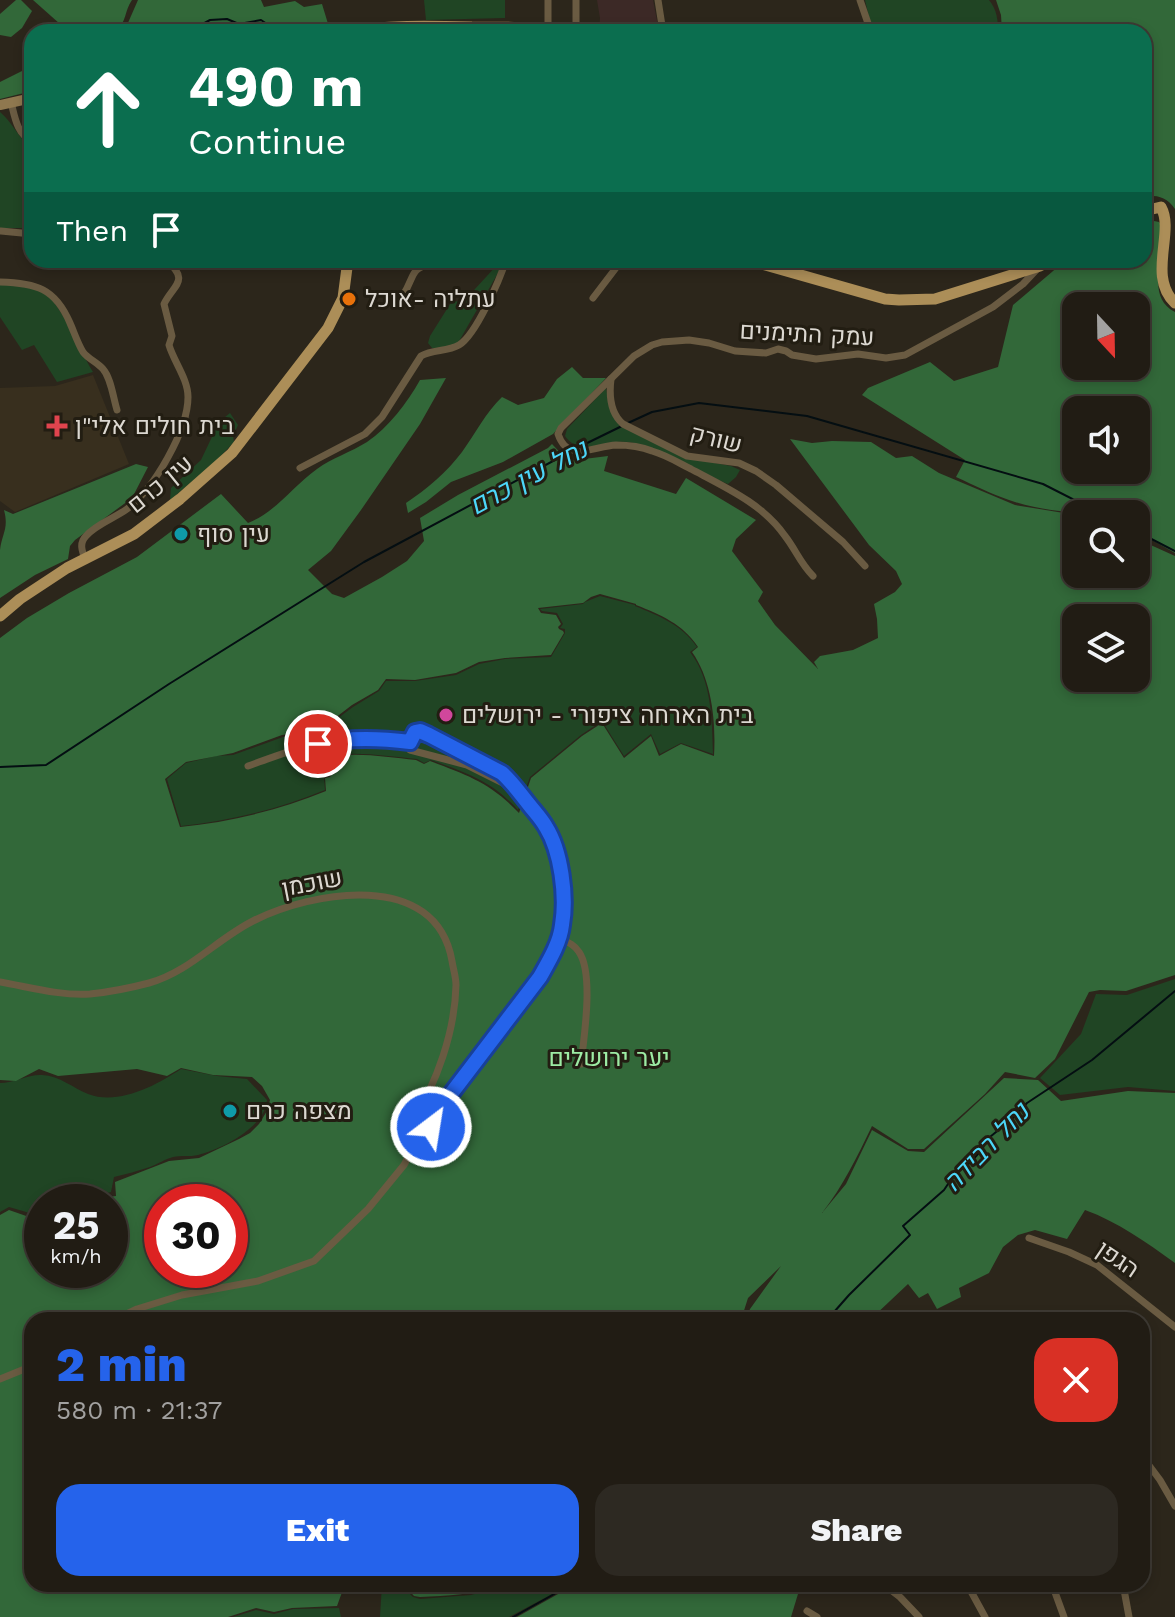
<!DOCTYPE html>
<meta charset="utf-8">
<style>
:root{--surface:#211c14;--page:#2d2922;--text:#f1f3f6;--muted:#a2a1a0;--line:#3e3a34;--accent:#2563eb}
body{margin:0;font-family:"Work Sans",Heebo,sans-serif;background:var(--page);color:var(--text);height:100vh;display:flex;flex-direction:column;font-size:30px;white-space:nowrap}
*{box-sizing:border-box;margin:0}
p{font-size:26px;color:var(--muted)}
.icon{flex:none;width:44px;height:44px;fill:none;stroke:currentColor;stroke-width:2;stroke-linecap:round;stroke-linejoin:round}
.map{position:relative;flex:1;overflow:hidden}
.panel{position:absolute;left:24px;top:1312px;width:1126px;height:280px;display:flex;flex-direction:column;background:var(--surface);border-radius:24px;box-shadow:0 4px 12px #0003,0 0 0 2px var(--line)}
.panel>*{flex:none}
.banner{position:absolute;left:24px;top:24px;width:1128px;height:244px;border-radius:24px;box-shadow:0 4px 12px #0003,0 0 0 2px var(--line);background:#0b6e4f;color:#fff;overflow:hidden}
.needle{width:52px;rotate:158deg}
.controls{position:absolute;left:1062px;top:292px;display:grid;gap:16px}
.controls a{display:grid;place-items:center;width:88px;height:88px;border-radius:16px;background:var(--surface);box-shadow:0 4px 12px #0003,0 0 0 2px var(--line);font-size:40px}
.speed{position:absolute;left:24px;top:1184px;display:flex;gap:16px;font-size:40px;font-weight:700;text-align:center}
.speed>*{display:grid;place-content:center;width:104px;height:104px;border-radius:50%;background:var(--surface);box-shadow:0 4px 12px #0003,0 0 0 2px var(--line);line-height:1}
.speed small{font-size:20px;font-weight:400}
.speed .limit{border:12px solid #d22;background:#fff;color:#111}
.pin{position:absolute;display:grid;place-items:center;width:68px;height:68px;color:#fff;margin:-34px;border:4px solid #fff;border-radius:50%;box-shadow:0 2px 8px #0007}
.me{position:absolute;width:88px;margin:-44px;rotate:31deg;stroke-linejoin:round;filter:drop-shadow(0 0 6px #0008)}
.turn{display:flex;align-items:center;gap:28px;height:168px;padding:0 32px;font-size:36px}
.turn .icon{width:104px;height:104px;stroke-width:2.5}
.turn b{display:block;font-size:56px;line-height:68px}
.then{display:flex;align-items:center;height:76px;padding:0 32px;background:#0003;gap:16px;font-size:30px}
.round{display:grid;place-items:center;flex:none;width:84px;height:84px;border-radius:24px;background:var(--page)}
.head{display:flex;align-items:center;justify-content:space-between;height:136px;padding:0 32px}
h1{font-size:48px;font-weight:800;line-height:60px;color:var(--accent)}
.cta{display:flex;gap:16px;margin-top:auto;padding:16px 32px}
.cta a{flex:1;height:92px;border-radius:24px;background:var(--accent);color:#fff;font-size:32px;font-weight:800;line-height:92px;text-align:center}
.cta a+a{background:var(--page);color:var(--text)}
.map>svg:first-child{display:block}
</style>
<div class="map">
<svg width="1175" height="1617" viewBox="0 0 1175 1617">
<rect width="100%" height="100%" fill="#2c261b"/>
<path fill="#382f1e" d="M93,375L129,464L15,512L0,501V388L55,386Z"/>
<path fill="#3c2926" d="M597,0H653L658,26L631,32H599L600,18Z"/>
<g fill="#204524">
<path d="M424,0H505V18L426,20Z"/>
<path d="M865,0H989C997,10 998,20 998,32H884L870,21Z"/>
<path d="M0,112C12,122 18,137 32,149V201L29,228H0Z"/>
<path d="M498,264L502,266L458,343L443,348H432L428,343L430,336L452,301L463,302Z"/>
<path d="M0,284C14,285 31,285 43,292C61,302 81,353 93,372L57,382L34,345L22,350L0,317Z"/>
<path d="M606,388C609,404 610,415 621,426L688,458L731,466L740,470L736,477L728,484C696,472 650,439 617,442C598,444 577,454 565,436L567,429Z"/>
<path d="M230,413L238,425L233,436L234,442L215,462L170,500L171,488L201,460L219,422Z"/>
<path d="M600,596L635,605V606C659,616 681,624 697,647L690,652C712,680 712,720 713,754L681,743L660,754L651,734L624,756L602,721L581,735L530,777L518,810C492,781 467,773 431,760L424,763L417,759C385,756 353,750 322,757L323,763L331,765L332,773L324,777L325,790C279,809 230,821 181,826L167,779L186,763L216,756L233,755L283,737L312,732L326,727L353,707L379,691L386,681H415L456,675L479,664L505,659L551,657L565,633V629L560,628L563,624L557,613L542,611L540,609L583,604L585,602Z"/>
<path d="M1175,979V1091L1128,1087L1060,1095L1040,1078L1081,1034L1096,994L1127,995Z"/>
<path d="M181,1069L217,1076L247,1079L267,1100C265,1127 223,1149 198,1155C190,1157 181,1155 173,1157C165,1159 158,1164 150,1167C138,1171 126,1174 114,1177L111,1192L97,1196L72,1198L63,1202H42V1210L33,1214L9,1207L0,1212V1083C14,1083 29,1074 42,1075C60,1076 73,1088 88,1094C118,1106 157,1085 181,1069Z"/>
<path d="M382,1584H400L413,1597L420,1599L471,1595L490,1590L504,1584H571L509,1617H380Z"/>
<path d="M339,1608L341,1617H233L256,1610L274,1614L293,1609Z"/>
</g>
<g fill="#326839" fill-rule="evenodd">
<path d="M16,0H21L32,11L22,28L11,37L0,35V14Z"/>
<path d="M33,0H132C124,12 127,21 116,32H55L60,24Z"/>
<path d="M138,0H261L264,7L295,1L304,7L322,4L329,27L310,32H124Z"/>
<path d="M996,0H1175V209C1167,197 1157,195 1144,196V32H1002L1001,15Z"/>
<path d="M32,66V91L0,99V82Z"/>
<path d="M1144,219L1159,222L1168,235C1162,259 1146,297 1175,312V553L1136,531V514C1094,514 1049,514 1009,500C991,494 974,485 956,477L965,460L862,395L868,388L930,362L954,381L998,367L1013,305L1066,260H1144ZM1076,306H1136V366H1076ZM1076,410H1136V470H1076Z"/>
<path d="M572,367L583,378H606L553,434L503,462L451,482L426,502L408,513L406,503C427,489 447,472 462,452C475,434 486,412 502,397L518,405L544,398L557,379Z"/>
<path d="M446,378L420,424L361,510L331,551L308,570L332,594L344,598L382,577L407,561L424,541L420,518L458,495L548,448L552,444L568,461L608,456L604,471L676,494L686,478L756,520L736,539L732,551L763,592L758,601L775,625L818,669L814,662L820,656L853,650L878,638L877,619L874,604L895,592L902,584L896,571L869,545L790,439L812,443L832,441L871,442L896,458L912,456L939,473L1015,505L1076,515V574H1136V535L1144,542L1175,556V975L1126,991L1100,990L1089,992L1055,1059L1035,1078L1005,1072L985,1094L924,1149H908L872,1126C857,1157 843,1186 822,1213L846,1184L872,1130L908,1151L924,1152L1004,1078L1038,1080L1061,1101L1128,1091L1175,1093V1263C1146,1242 1118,1222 1085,1210L1067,1239L1035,1230L1018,1235L1003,1247L989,1273L959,1288L961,1297L937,1309L928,1293L919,1298L908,1284L873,1317L872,1320H746L750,1309L781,1266L748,1298L741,1320H32V1584H345L337,1606L292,1608L274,1612L256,1608L228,1617H0V1215L9,1210L32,1218L42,1214V1270H110V1202H73L116,1196L115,1182L169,1161L199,1158L239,1139L250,1133L259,1124L267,1111L270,1100L262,1086L252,1077L213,1075L181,1068L167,1076L137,1069L58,1076L39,1069L16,1081L0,1080V638L27,618L69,593L137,557L221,494L248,523C276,512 293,486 317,469C332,458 351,452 367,442C389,427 407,403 420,380ZM600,594L636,604V605C661,615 683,624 698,647L692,652C712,680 716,722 714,756L681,744L659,756L651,736L624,758L602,723L582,736L531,778L519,813C491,783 467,775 430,761L424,764L416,760C386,757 354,751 323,758L324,762L333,765V773L330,777L325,778L326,791C280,810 230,822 180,827L165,779L186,762L233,753L282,735L312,731L326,725L352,705L378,690L386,679L415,680L456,673L479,662L505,658L551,655L564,633L563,631L559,629L558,627L561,624L556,615L541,613L538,608L583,603L591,597ZM1076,618H1136V678H1076ZM162,1202H230V1270H162Z"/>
<path d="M136,464L148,467L132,498L75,540L70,546L68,559L35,575L0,598C0,582 0,565 0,550C2,533 9,529 4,510L13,514Z"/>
<path d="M403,1584H500C475,1595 447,1596 420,1597L414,1596Z"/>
<path d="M576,1584H801L791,1617H517Z"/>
</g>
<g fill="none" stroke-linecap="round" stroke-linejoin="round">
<g stroke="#040e12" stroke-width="2">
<path d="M188,32L210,20L227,19L239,24L261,20L270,26L295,29L303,26"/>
<path d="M628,423L652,412L699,403L807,416L1043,484L1102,514"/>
<path d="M577,448L622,426"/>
<path d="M1136,531L1175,551"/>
<path d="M0,767L46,765L169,684L364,562L568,453"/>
<path d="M827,1320L849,1295L910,1235L903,1226L944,1190L954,1175L971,1162L983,1148L985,1141L1012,1119L1027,1103L1092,1060L1175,991"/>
<path d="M513,1617L572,1584"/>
</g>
<g stroke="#6a5b42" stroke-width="7">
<path d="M658,0L663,32"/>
<path d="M860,0L871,32"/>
<path d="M548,29V0"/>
<path d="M576,32V0"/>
<path d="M11,102C15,118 17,134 32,141"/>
<path d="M1,231L32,234"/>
<path d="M0,282C36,283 55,288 70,323C74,332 78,344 83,352C88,359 97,362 103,369C111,378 113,397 117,410"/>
<path d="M402,297C419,270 405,271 441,260"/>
<path d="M593,298L622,260"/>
<path d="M611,379C609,395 610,413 623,424L687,456L739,463L756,471L776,485L843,542L865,566"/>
<path d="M300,468L365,434L382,417L421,356C433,349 447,352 459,345C476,335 500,279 506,260"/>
<path d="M85,559C82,551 79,543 86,536C96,524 115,518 127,509C154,489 188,430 188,397C188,379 174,362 169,345L172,336L164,304C173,285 191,281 166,260"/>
<path d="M813,576C800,563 796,550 785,536C763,504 725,487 691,469C679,463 666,455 652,451C642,447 628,445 616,445C594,446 568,464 558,434L561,428L634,356L652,345L662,342L689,340L709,343L735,351L766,353L778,349L786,351L792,355L816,359L858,354L886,358L905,355L993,307L1023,284L1039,267"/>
<path d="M248,766C276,756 304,745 334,740C359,736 385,739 410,742"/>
<path d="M558,938C567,942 574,944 579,952C594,974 584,1037 581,1064"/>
<path d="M0,982C29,987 60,996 90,994C110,992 130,988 149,983C189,972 217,939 253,921C312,891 436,869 452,961C453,968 456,977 456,985C455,1031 437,1083 412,1122"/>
<circle cx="419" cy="1135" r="14"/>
<path d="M428,1124L540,977C549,961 559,943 562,925C564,915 563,904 563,893C561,851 553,834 527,802C519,792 512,782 502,773L429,735C415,729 408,734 410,750L467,765L505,784L528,804"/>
<path d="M1029,1238L1069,1252L1097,1265L1175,1327"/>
<path d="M114,1320L137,1309L182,1295L258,1281L314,1261L368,1209L404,1165L413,1148"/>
<path d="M0,1379L32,1366"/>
<path d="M1142,1456L1160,1480L1175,1506"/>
<path d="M883,1584L900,1597L919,1617"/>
<path d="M967,1584L985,1617"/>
<path d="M1052,1584L1064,1617"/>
<path d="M1123,1584L1129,1617"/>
<path d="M807,1611L817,1617"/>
</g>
<path stroke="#8f784f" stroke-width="10" d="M0,105L32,98"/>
<g stroke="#ac8e58" stroke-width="11">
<path d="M342,32C385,25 429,26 472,27C504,27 535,27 566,32"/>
<path d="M1144,211L1161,207C1175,232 1147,276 1175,303"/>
<path d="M748,260L885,299L899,300L935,299L1040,266L1051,260"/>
<path d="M0,616L20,599L67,568L134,534L180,499L232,453L328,328L343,298L348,260"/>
</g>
</g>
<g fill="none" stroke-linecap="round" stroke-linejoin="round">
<defs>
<path id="route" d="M318,744C348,737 379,738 410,742L415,732L420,731L429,735L502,773C512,782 519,792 527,802C533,810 541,818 546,827C561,851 567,896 562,925C560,943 549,961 540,977L428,1124L431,1127"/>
</defs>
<use href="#route" stroke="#184099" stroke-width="20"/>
<use href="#route" stroke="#2563eb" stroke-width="14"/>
</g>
<circle fill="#e8710a" stroke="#221d12" stroke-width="3" cx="349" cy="299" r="8"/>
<path fill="#e0444e" stroke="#221d12" stroke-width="3" d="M53 414h8v8h8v8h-8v8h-8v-8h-8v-8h8z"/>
<g fill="#0f9aa8" stroke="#221d12" stroke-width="3">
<circle cx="181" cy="534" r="8"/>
<circle cx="230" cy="1111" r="8"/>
</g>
<circle fill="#d1479c" stroke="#221d12" stroke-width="3" cx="446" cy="715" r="8"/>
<g text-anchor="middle" stroke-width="6" stroke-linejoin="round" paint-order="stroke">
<g font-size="24" fill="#dcd8d1" stroke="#221d12" text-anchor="start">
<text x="365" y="307">עתליה -אוכל</text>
<text x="75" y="434">בית חולים אלי"ן</text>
<text x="197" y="542">עין סוף</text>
<text x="462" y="723">בית הארחה ציפורי - ירושלים</text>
<text x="246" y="1119">מצפה כרם</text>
</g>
<g font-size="24" fill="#dcd8d1" stroke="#221d12">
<text transform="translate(807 334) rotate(3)" y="8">עמק התימנים</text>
<text transform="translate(716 439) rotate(14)" y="8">שורק</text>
<text transform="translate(160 484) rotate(-39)" y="8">עין כרם</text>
<text transform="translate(312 883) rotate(-11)" y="8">שוכמן</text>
<text transform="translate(1118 1259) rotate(34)" y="8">הגפן</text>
</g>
<g font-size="24" fill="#9deca4" stroke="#221d12">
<text x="609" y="1066">יער ירושלים</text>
</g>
<g font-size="26" font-style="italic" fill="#4cd6f8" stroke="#221d12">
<text transform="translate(528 477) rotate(-28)" y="9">נחל עין כרם</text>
<text transform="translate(986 1147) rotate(-46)" y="9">נחל רבידה</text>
</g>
</g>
</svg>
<div class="controls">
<a><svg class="needle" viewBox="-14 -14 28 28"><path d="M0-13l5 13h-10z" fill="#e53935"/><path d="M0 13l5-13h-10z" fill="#a2a1a0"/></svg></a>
<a><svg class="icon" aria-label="sound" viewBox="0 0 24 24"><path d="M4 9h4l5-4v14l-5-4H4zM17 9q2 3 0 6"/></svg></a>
<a><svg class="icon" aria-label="search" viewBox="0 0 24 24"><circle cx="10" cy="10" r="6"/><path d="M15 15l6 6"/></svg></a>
<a><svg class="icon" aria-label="layers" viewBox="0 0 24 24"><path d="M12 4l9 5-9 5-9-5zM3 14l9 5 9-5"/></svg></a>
</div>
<div class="speed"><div>25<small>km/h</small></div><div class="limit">30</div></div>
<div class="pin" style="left:318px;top:744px;background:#d93025"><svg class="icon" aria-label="arrive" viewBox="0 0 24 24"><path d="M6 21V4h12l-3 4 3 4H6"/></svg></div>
<svg class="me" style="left:431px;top:1127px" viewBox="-20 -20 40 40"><circle r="17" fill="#2563eb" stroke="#fff" stroke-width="3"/><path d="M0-11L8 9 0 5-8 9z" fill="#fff"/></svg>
<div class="banner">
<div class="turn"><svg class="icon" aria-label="ahead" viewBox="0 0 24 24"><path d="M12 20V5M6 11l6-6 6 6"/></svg><div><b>490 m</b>Continue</div></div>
<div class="then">Then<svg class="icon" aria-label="arrive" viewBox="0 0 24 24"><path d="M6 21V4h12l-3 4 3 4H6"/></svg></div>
</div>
<section class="panel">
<div class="head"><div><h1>2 min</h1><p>580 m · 21:37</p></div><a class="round" style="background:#d93025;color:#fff"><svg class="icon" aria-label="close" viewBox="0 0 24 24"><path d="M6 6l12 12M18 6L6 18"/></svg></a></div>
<div class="cta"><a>Exit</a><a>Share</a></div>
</section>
</div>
